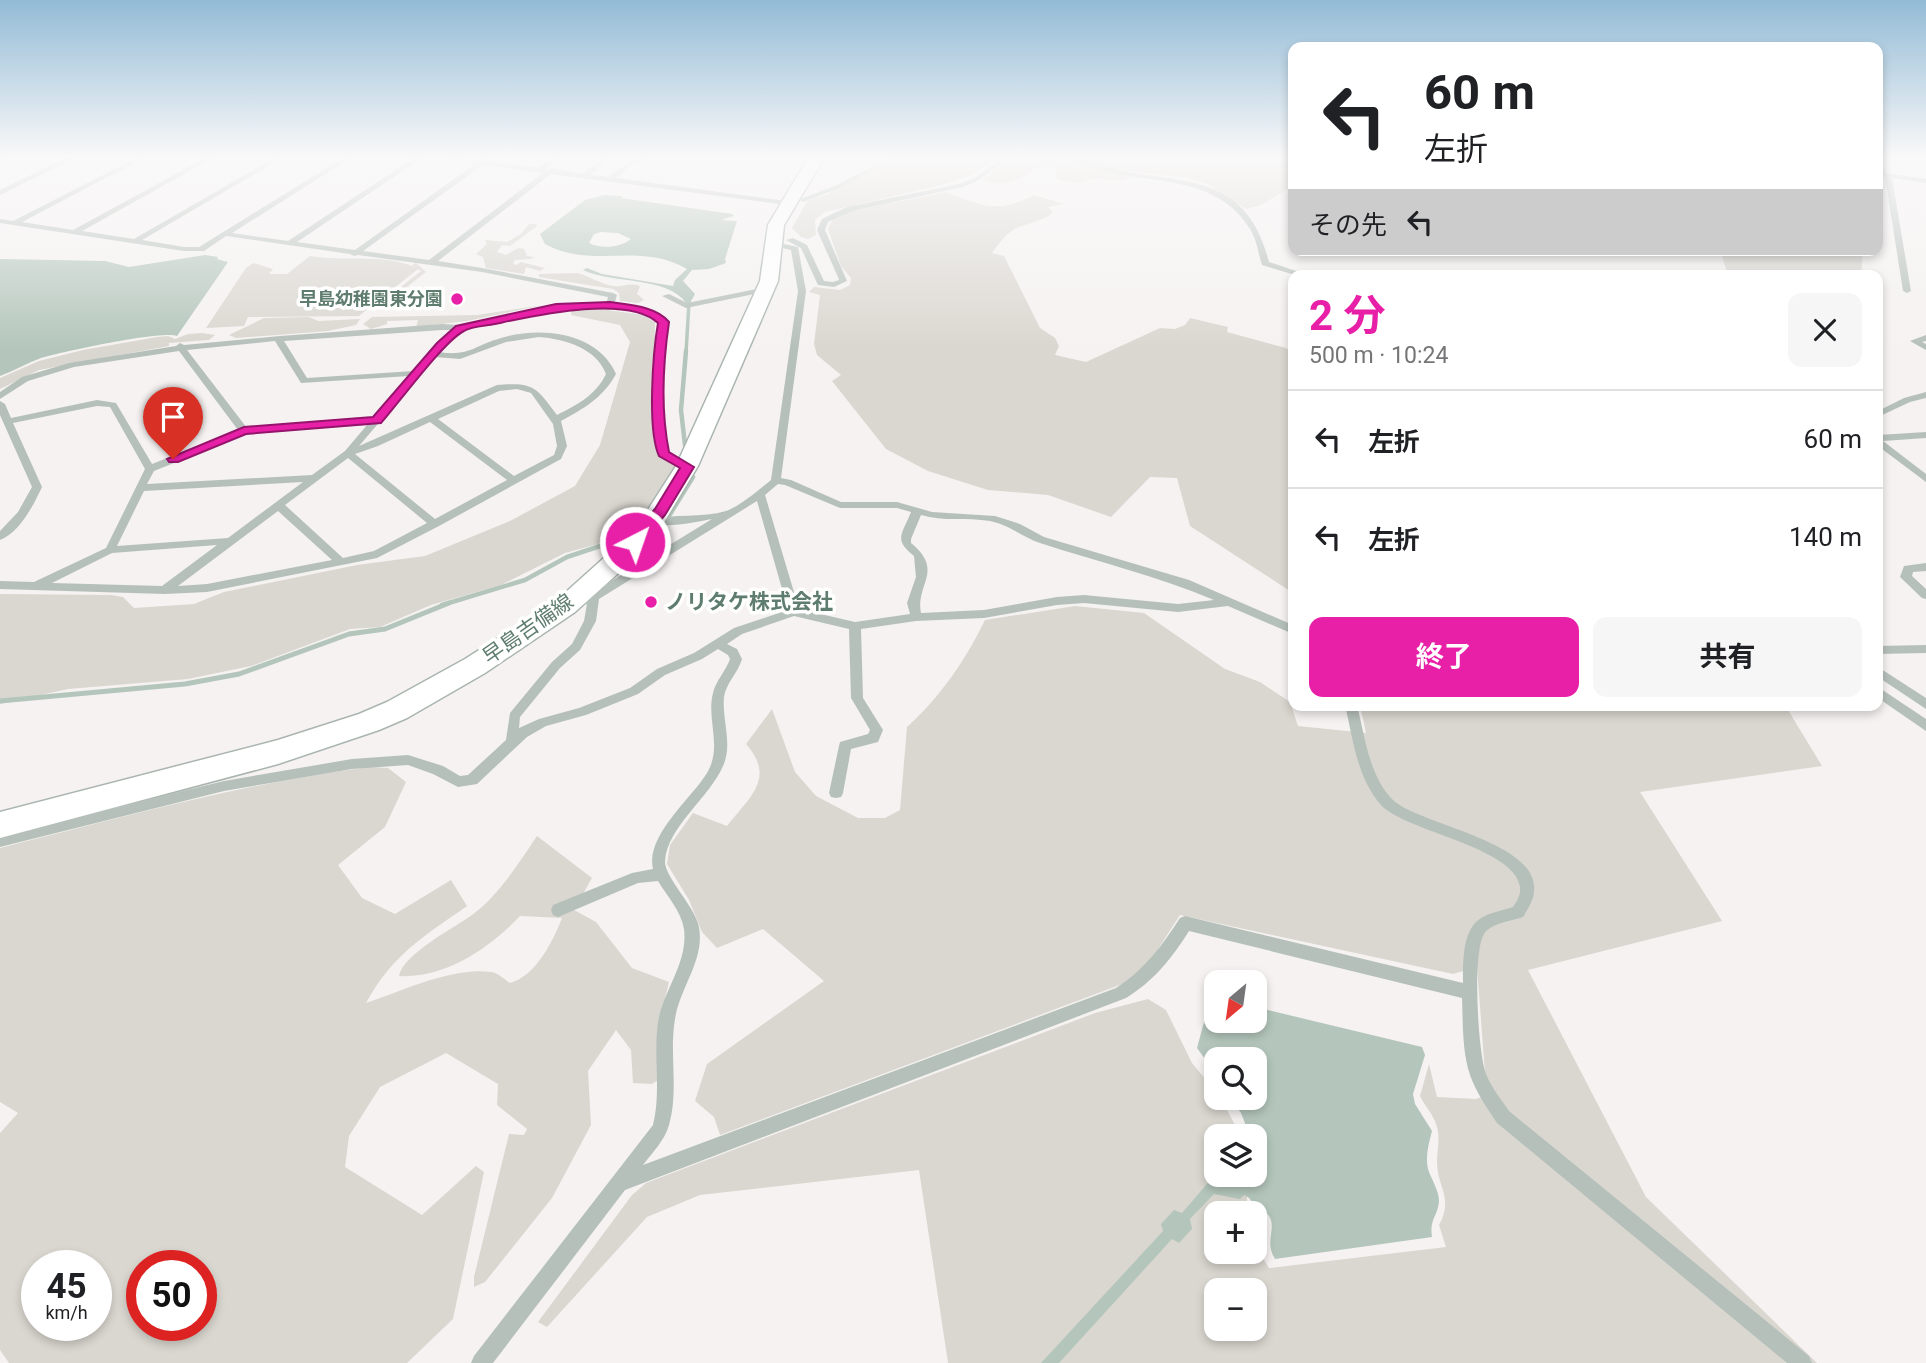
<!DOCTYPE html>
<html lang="ja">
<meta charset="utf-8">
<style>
:root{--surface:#fff;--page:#f6f6f6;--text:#202124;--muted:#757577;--line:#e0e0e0;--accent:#e81fa7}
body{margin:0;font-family:Roboto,"Noto Sans JP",sans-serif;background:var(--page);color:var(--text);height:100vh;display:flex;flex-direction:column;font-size:26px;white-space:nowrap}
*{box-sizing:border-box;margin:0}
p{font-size:23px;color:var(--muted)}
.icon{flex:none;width:38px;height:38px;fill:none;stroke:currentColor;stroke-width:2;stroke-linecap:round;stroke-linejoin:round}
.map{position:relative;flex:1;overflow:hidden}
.details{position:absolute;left:1288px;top:270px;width:595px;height:441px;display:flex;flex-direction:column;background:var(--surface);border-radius:14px;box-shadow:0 4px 10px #0003}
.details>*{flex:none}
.top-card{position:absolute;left:1288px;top:42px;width:595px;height:214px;border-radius:14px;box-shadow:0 4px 10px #0003;background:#fff;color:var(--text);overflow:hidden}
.needle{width:46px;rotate:209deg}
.controls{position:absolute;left:1204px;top:970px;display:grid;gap:14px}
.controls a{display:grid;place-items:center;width:63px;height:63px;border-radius:14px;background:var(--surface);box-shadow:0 4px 10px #0003;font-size:35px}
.speed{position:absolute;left:21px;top:1250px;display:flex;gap:14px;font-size:35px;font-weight:700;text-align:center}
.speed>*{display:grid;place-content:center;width:91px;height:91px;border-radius:50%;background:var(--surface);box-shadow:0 4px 10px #0003;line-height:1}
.speed small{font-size:18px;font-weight:400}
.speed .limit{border:10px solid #d22;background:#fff;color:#111}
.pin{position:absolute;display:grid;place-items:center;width:60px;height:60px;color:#fff;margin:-72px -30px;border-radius:50% 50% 50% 0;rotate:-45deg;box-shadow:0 0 7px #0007}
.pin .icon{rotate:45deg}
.me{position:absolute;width:77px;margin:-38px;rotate:41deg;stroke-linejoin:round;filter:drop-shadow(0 0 5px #0008)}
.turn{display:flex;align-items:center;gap:24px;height:147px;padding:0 21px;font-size:32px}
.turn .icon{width:91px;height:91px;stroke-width:2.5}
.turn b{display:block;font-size:49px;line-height:60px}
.then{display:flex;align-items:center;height:66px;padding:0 21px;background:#0003;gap:14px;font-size:26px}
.round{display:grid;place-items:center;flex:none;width:74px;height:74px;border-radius:14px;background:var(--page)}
.overview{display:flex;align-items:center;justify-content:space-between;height:119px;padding:0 21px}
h1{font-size:42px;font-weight:700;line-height:52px;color:var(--accent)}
.button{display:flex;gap:14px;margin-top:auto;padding:14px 21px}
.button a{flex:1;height:80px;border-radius:14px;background:var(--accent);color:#fff;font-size:28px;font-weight:700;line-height:80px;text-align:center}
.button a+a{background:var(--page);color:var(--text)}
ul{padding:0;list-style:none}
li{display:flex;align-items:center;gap:21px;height:98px;padding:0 21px;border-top:2px solid var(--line)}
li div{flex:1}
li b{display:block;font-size:26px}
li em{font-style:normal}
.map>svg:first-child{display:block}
</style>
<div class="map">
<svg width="1926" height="1363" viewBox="0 0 1926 1363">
<rect width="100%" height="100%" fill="#f5f2f1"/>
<g fill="#dad7d0" fill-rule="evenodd">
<path d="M896,158H998L969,176L942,185L825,212L815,220L816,235L808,239L801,237L792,228L807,201L828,194L847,182Z"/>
<path d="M1013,158H1068L1128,177L1126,180L1092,179L1079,183L1058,180L1055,174L1056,167L1034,168C1022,182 1000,187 982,180Z"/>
<path d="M1079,158H1293V186L1261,205L1246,209L1208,184L1187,178L1111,169Z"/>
<path d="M947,192C981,206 999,214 1034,195L1064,204L1048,207L1053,212L1049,216C1016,231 1016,220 992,253L1004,256L1040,328L1055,338L1059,346L1055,355L1086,362L1160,328L1175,329L1185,325L1190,318L1228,327L1227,332L1286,348L1293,354V593L1190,526L1177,478L1150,477L1111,517L1048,495L988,490L928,471L886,449L832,381L841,375L817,355L814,344L820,295L809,292L814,287L840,290L850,285L851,278L841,266L828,229L832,220L850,211Z"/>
<path d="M529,224H536L537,226L510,246L502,245L497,252L506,255L518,248L524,249L527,256L534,257L531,259L515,260L513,263L516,265L521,262L545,268L540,271L526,267L524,274L486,268L483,257L476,254L487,244L485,240L507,242L521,234Z"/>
<path d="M1720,250H1863L1861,275H1728Z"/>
<path d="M310,256C345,262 381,253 415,267L412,265L416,263L426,272L389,301H383L421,271L418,269L359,316L248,317L244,326L206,328L246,268L253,263L273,269L269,274H287Z"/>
<path d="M577,273C590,276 600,284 613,286C623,288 627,282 640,286L637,294L644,300L638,303L620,301L619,293L613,289L539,277V274Z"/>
<path d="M543,305L467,321L416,327L418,320L387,321V324L371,329L363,324L372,317L477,315Z"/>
<path d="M599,309L644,315L655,322L653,439L659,456L676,466L643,519L625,534L605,542L565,553L501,585L431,605L380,627L350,629L251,666L188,679L68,689L0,704V594L111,595L123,597L134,608L194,604L224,592L357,565L425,556L510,521L575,486L600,445L630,342L620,325L571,315L572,310Z"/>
<path d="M309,317L318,321L360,319L356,325L328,331L236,338L229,335L264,318Z"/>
<path d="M202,333L215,335L209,340L169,343V346L39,370L0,389V378L39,361L83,350L157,337L168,336L175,339L188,334Z"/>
<path d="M1075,606L1144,613L1225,669L1260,682L1290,702L1298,726L1366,733L1360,705H1785L1822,766L1640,792L1722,921L1528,970L1646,1197L1817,1363H948L919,1170L700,1195L647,1217L547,1327L538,1322L632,1195L646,1183L1095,1013L1148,999L1166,1010L1192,1063L1216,1092V1097H1220L1241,1136H1216V1174H1247V1213H1216V1251H1255V1218L1261,1222L1260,1253L1269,1268L1446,1247L1439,1225C1454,1198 1437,1187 1437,1162C1437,1149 1441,1137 1436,1124C1433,1114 1424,1105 1420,1096L1429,1064L1437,1097L1476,1099L1493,1093L1485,1073L1477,967L1453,974L1180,915L1146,968L1125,983L720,1135L714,1117L695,1101L707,1064L824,981L763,929L717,948L702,932L689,900L667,864L670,845L693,813L727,826C750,797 776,778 746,744L772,709L795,772L816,796L858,818H885L900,810L907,727C941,696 965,661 985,620ZM1216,1290H1255V1328H1216Z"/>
<path d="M370,767L388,768L406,782L385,827L338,865L362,898L395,914L451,880L467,906C423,937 393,954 366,1003C403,991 451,967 491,972C498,973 504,979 510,983C536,976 553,941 562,918L520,916C490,948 445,979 399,976C403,954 454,928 472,915C499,895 518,864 537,836L592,878L574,910L596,922L632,968L669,982L657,1033L658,1080L652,1084L633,1083L631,1050L616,1030L588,1071L591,1125L552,1198L485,1282L474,1287V1277L509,1134L524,1135L527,1129L497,1105L498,1084L446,1053L380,1087L349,1136L345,1167L422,1215L476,1166L484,1172L453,1319L407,1363H9L0,1350V1133L18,1113L0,1102V848C123,817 244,783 370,767ZM37,1265H96V1325H37ZM142,1265H201V1325H142Z"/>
</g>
<g fill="#b4c6bb" fill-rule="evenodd">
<path d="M604,195L623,196L621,198L732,214L734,216L721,220L737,221L725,259L726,263L709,269L692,270L683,281L695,294L690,303H686C668,276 612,284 583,270L587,268L602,274L673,286L675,280L687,269C638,241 592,270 545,244L540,234L585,200ZM601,232L618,233L631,239C620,248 601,249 589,243L594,234Z"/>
<path d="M205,255L218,257L217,259L228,262L177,336C162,330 61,352 41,358C27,363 14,371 0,376V259L105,261L129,267Z"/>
<path d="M1255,1007L1422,1047L1425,1055L1413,1094L1415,1104L1432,1131C1429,1143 1425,1156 1428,1169C1431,1179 1439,1190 1439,1201C1438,1216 1429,1219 1432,1237L1275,1259C1264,1242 1277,1228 1269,1216C1266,1211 1260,1211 1256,1207C1251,1201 1251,1198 1244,1195L1240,1199L1214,1194L1190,1219L1192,1229L1179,1243L1172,1239L1059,1363H1041L1163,1231L1161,1224L1174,1210L1182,1213L1212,1178L1239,1183L1246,1187L1252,1185L1258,1171L1255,1136H1250L1241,1113L1229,1097H1255V1059H1216V1074L1197,1048L1204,1022L1216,1008V1020H1255Z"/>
</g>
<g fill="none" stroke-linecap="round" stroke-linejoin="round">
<g stroke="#b4c6bb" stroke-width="3.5">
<path d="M803,200L837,187L892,158"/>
<path d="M686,353L689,302"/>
</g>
<g stroke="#b4c6bb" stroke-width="4.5">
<path d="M685,445L681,410L686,351"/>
<path d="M669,516L693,477"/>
<path d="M442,605L525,580L567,557L627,537"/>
</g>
<path stroke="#b4c6bb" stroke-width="5" d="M0,701L185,684L239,674L349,634L385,629L449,603"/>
<defs>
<path id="major" d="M808,158H824L784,225L778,281L698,466L660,529L624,568L575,612L485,673L407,718L379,730L278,764L0,838V812L278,740L359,714L387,702L465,659L557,600L606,556L642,519L676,466L760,281L768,225Z"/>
</defs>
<use href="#major" stroke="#aab5b0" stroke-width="3"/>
<g fill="#b6c0bb" fill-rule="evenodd">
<path d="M0,158H5L0,161Z"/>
<path d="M66,158H75L0,195V190Z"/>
<path d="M136,158H144L22,222L73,230L205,158H213L82,231L134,239L274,158H282L142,240L184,247H199L343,158H351L232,233L288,241L414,158H422L297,242L355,250L475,164L445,158L480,160L486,158L488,161L538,168L552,158H559L546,169L551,168L583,174L602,158H609L590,175L609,177C623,165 634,158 653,158L631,165L616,178L787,201L791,203L787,205L551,174L438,261L482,268L613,293L617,295L614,305C632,306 656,307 667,322L663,404L668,453L691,464V468H683L658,454L654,404L659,322L656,319L634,311L577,308L463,330L439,352C468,357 476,345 501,338C540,326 598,332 616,374C603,398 583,409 561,421L567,446L561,459L439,526L377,558L207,592L165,594L0,589V581L34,582L106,548L145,469L110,407L97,406L13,423L42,487C33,506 20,532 0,540V531L18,512L32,487L0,415V401L5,404L11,418L97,400L116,403L152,464L238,430L179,351L74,367L28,381L0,399V392L22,377L69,363L176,346L180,343L184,345L280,336L442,324L460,325L577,304L606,305L608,297L482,272L358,255L354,256L350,254L226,236L204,251H184L0,223V219L13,221ZM483,165L543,173L429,260L363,251ZM442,330H453L438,343L414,371L307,378L284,341ZM539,337C565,339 596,348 606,374C596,395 577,405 557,415C536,387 534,382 497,385L359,446L435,357L460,359L506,342ZM275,341L301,383L409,376L373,418L247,428L187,350ZM517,389L531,393L553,424L557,446L554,455L514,476L438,419L499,391ZM430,422L507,480L435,519L355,454L378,446ZM367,425L345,451L312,475L147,484L154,471L246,434ZM348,458L427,523L374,551L343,558L285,505ZM303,482L228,538L117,546L144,491ZM278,511L332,560L207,584L178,586ZM217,545L162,586L52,583L112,553Z"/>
<path d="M1001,158H1009L979,180L963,187L852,211L828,222L825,230L847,281L834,287L818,285L801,248L786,240L793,238L807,245L824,281L833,282L839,280L838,277L817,230L822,219L847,207L959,184L975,178Z"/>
<path d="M1070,158C1089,158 1108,169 1127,172C1197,183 1248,180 1269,262L1308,275H1295L1262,265C1258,253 1257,240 1250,229C1210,164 1128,191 1070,158Z"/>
<path d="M1878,158L1881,159L1886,173L1926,179V183L1892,178L1911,291L1907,293L1903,291L1885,177L1878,176Z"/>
<path d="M770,241L798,247L806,291L781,478L791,480L841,502H897L932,512L995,516L1020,524L1044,537L1189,580L1293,625V634L1228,606L1178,612L1084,603L1057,605L984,618L916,621L861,629L863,698L883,730L878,742L851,749L843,793L841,797L836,798L831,797L829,793L839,746L840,742L868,734L870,730L851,698L849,629L794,616L742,634L727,644L737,649L742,659C738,673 726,683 724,697C722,721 733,744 723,766C710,797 667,827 665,861C664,877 695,906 699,927C705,960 680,987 675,1019C669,1054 679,1090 669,1125C665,1140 652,1153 643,1165L1116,988C1144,970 1162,946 1180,918L1185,916L1463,983C1463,965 1462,936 1476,922C1485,913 1501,911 1513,907C1517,901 1521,895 1520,887C1515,847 1404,831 1381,805C1357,778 1353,739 1345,705H1357C1365,737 1369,776 1393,800C1419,825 1540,841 1534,892C1533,901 1528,909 1523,917C1512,921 1491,923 1484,934C1472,954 1478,1052 1486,1074C1491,1087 1501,1099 1509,1111L1809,1356L1812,1363H1787L1497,1123C1487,1108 1476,1092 1470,1075C1462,1051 1463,1023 1462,998L1189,931C1172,958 1154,981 1126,998L625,1190L493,1363H471L474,1356L653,1125C662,1089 652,1052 659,1017C666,987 688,961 684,929C681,911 667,896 658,881L638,883L558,917L553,915L551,910L553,905L632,873L653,869C645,836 691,799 707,773C723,746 706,720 713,693C716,680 726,671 730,659L728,655L718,649L702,659L665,675L638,694L586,715L546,726L527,737L477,784L458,787L433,774L408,765L352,769L224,791L0,847V835L224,781L352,759L408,755L443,766L460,776L468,775L506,740L510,713L552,662L572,644L584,621L587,604L577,607L571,603L573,600L590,594L712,519C697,522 660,530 648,521L649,519C674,514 702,518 726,511C740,506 760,489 771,480L798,291L791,250L770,245ZM778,484L785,485L840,508H897L911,512C902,535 893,539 914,556L916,577L907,603L910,614L855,622L799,609L765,495ZM757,501L788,610L734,628L694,653L657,669L630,688L579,708L539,719L519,728L520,717L560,668L580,650L596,621L599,599ZM921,515C943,522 967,517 990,521C1009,525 1023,537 1040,543C1098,562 1158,576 1214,600L1178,604L1084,595L1057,597L984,610L921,613C915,584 945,571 911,543V539Z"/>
<path d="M766,287H769V291L686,308L662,296L669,294L687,303Z"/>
<path d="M1926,335V341L1922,342L1926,344V350L1910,341Z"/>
<path d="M1926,392V398L1910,402L1878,417V411L1904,398Z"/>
<path d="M1926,432V438L1883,441L1926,474V482L1878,446V435Z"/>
<path d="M1926,563V571L1913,572L1912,576L1926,589V599L1922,598L1900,577L1904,566Z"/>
<path d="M1926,645V653L1878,654V646Z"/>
<path d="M1878,667L1926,698V709L1878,677Z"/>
<path d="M1878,687L1926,719V731L1878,698Z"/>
</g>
<use href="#major" fill="#fff" fill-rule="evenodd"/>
</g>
<linearGradient id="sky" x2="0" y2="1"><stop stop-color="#93bbd6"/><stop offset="0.45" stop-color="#faf9f9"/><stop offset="1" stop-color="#faf9f9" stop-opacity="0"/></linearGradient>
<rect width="1926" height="349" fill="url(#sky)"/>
<path fill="#e81fa7" stroke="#97146d" stroke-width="2" d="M610,302C629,305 656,306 669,322C663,363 661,412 669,452L694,467L665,515L640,545H630L628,542L655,509L680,468L659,456C647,430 653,352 658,323C627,294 533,316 495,324C486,326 472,326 464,331C444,341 398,404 381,423L246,434L178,462H169L167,459L244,427L373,417L437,343L456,326L556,304Z"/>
<g fill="#e81fa7" stroke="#fff" stroke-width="2.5">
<circle cx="457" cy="299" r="7"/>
<circle cx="651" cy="602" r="7"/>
</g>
<g text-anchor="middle" stroke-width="7" stroke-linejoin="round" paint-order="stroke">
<g font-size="18" font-weight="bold" fill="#5f7d6f" stroke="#fff" text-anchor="end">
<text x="443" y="305">早島幼稚園東分園</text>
</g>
<g font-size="21" font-weight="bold" fill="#5f7d6f" stroke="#fff" text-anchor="start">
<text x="665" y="609">ノリタケ株式会社</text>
</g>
<g font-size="21" fill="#5f7d6f" stroke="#fff">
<text transform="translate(528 629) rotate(-35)" y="7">早島吉備線</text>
</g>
</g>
</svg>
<div class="controls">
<a><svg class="needle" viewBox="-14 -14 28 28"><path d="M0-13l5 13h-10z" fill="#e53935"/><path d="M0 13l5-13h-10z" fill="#757577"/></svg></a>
<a><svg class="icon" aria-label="search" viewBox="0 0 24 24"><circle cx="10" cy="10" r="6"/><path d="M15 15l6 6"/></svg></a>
<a><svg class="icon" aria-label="layers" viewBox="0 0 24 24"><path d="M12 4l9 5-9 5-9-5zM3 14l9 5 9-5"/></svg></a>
<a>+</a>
<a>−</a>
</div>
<div class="speed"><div>45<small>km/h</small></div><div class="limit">50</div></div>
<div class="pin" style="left:173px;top:459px;background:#d93025"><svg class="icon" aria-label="arrive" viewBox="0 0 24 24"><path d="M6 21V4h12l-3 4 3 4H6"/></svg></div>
<svg class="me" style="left:635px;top:542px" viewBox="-20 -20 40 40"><circle r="17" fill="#e81fa7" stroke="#fff" stroke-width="3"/><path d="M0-11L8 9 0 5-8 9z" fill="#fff"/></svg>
<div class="top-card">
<div class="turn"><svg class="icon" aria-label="left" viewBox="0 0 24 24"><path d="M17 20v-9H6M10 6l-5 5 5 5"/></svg><div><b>60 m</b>左折</div></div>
<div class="then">その先<svg class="icon" aria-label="left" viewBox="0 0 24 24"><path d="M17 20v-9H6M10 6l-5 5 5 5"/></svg></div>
</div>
<section class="details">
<div class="overview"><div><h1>2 分</h1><p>500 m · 10:24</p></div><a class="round"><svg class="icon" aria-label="close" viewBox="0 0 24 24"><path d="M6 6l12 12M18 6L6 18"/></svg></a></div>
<ul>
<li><svg class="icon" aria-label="left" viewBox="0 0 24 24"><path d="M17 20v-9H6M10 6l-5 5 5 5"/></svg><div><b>左折</b></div><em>60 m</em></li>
<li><svg class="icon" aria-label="left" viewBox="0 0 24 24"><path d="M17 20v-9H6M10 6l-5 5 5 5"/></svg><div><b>左折</b></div><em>140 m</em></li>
</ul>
<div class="button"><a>終了</a><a>共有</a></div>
</section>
</div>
